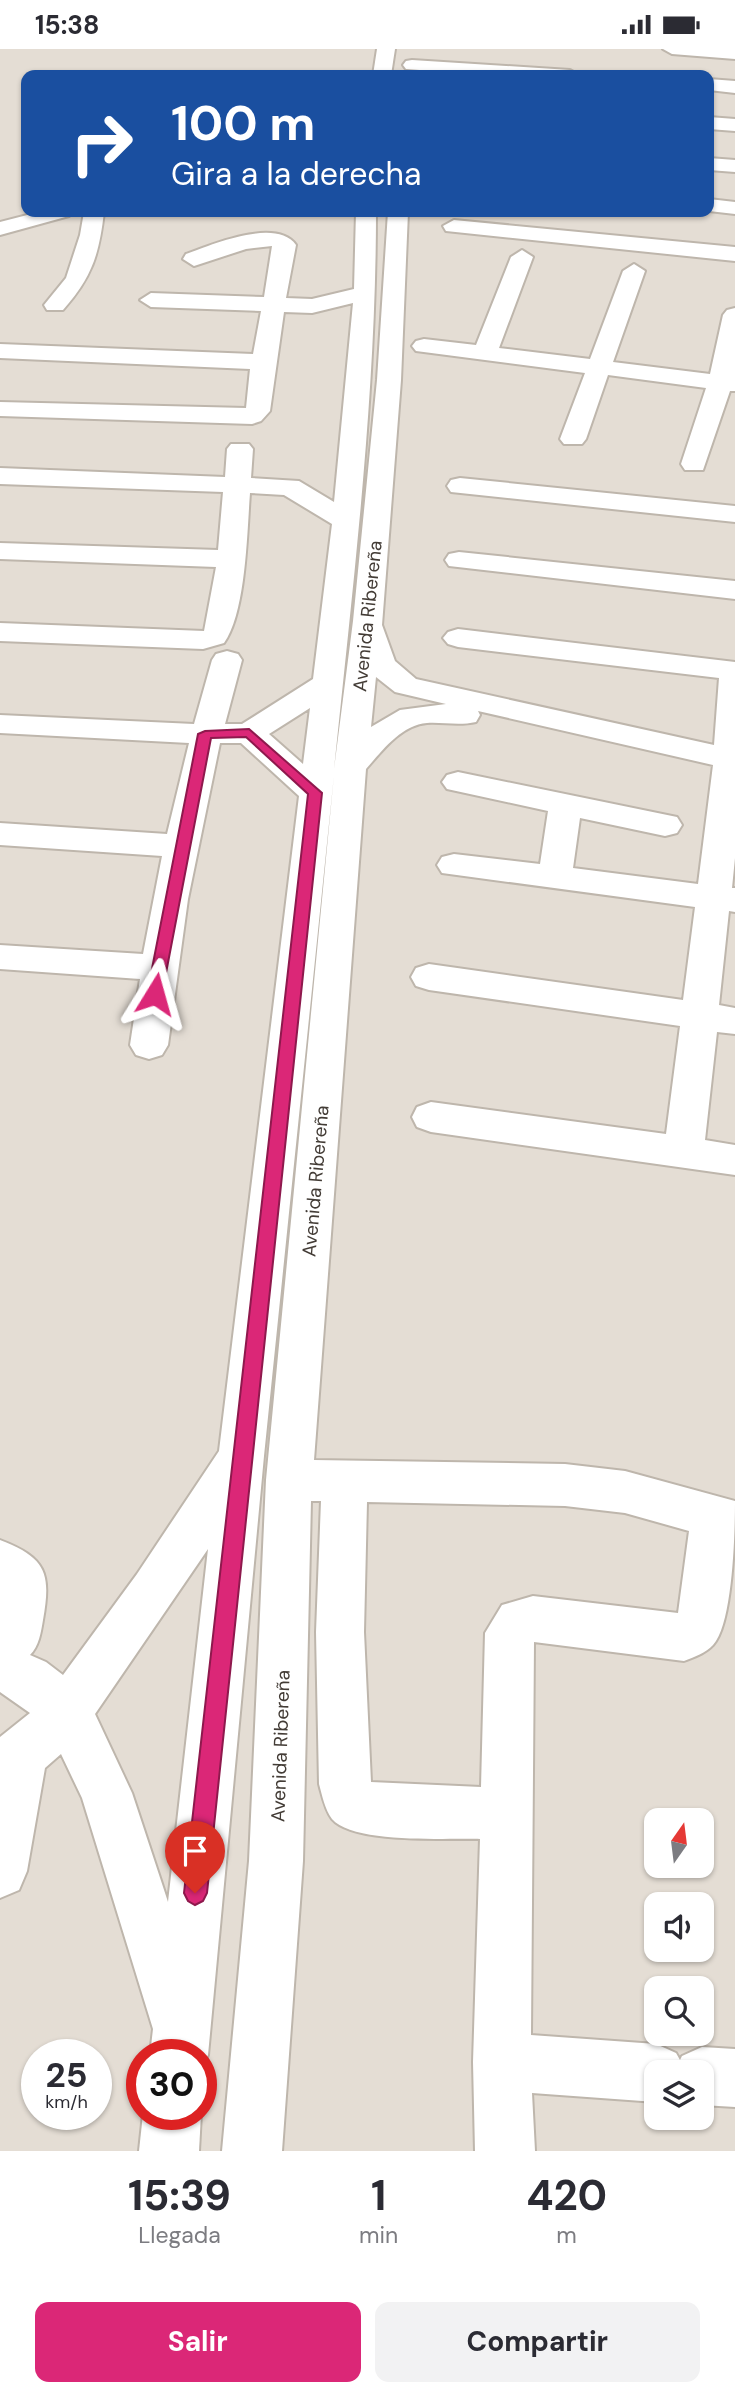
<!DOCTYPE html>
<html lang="es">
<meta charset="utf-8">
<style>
:root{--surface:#fff;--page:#f2f2f3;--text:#2b2b33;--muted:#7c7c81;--accent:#db2777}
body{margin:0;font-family:"DM Sans",sans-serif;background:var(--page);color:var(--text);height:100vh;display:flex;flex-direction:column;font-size:26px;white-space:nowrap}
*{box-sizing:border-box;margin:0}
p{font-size:23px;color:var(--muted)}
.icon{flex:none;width:38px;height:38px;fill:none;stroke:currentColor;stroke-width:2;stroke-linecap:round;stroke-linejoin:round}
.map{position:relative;height:2102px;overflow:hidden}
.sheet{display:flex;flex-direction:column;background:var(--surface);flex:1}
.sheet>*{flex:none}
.hud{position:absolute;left:21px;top:21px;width:693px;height:147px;border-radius:14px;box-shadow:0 2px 5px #0004;background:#1a4fa0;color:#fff;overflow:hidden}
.needle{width:46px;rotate:14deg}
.tools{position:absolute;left:644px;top:1759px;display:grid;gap:14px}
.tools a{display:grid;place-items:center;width:70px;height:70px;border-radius:14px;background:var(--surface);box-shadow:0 2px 5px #0004;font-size:35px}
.speed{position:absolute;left:21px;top:1990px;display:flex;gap:14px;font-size:35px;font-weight:700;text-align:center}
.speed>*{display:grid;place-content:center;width:91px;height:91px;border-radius:50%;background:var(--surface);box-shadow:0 2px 5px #0004;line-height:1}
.speed small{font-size:18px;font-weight:400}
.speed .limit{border:10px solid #d22;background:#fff;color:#111}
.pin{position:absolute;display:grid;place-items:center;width:60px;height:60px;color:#fff;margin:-72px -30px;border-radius:50% 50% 50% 0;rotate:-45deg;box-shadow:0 0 7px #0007}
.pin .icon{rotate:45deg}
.me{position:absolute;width:77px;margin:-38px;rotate:8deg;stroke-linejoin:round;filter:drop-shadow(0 0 5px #0008)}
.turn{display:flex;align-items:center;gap:24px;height:147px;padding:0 35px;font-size:32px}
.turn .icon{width:91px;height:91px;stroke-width:2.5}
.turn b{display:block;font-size:49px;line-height:60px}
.eta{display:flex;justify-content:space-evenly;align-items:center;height:119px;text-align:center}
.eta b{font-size:42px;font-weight:700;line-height:49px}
.primary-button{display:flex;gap:14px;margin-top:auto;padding:14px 35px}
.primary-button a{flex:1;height:80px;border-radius:14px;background:var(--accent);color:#fff;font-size:28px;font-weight:700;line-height:80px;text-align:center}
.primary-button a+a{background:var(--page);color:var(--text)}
.status{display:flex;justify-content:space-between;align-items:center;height:49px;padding:0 35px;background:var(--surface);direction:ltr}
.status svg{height:19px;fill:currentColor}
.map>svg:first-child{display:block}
</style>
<div class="status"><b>15:38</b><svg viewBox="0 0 49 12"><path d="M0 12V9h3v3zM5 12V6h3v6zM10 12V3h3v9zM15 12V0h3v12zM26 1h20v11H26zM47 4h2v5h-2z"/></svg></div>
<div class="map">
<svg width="735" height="2102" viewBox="0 0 735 2102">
<rect width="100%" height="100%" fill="#f1ece5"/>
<path fill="#e4ddd4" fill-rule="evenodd" d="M0,0H735V2102H0ZM26,26H709V163H26ZM656,1771H702V1816H656ZM656,1855H702V1900H656ZM656,1939H702V1984H656ZM37,2006H96V2065H37ZM142,2006H201V2065H142ZM656,2023H702V2068H656Z"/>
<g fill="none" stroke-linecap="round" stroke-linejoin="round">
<defs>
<g id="minor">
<path d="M377,0H395L391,26H373Z"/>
<path d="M663,0H735V10L672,5Z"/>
<path d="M412,11L570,21L579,26H488L406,20L403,16L406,12Z"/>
<path d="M709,30L735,32V44L709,41Z"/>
<path d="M709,68L735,70V82L709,80Z"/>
<path d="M709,109L735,111V123L709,121Z"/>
<path d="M709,150L735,153V165L709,162Z"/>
<path d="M39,163H72L69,167L0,186V173Z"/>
<path d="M84,163H104C99,206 92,228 63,261H47L44,256L66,229L80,186Z"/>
<path d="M356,163H376C376,349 353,535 334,720L353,572L377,331L388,163H408L401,331L382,576L395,612L416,630L714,696L719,629L458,598L448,595L443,589L448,583L458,580L735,613V809L732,839H735V863L729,862L719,956L735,959V985L717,983L705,1091L735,1096V1126L431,1083L417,1078L412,1068L417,1058L431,1053L666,1085L680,977L429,941L416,937L411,928L416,919L429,915L683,951L695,858L442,824L437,816L442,808L454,805L540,815L548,762L447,740L442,733L447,726L458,723L677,768L682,776L677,784L665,787L580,769L573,819L698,835L713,716L478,662L480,666L476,673C459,677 443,673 427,674C401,676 382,702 366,720L314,1411L565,1415L625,1422L735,1452C735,1482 733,1575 713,1596C706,1604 694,1608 684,1612L534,1593L531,1986L656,1995L676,2004L680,2011L682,2007L702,1998L735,2000V2058L702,2056V2023H656V2053L532,2044L535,2102H475L473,2013L480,1790C447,1789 353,1795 332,1770C325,1761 322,1746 319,1735L316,1583L321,1452H311L303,1812L282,2102H222L249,1812L266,1431L334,726L264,1407L208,2006L201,2021V2006H150L153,1980L82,1749L61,1705L45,1719L27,1822L19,1841L0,1849V1688L30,1664L0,1643V1491C47,1509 51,1525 43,1571C41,1583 39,1597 30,1606L46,1613L63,1626L137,1525L219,1402L299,747L241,694H220L188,850L168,996L162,1006L149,1010L136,1006L130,996L140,930L0,920V896L143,905L162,807L0,796V774L167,785L189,694L0,684V666L194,675L212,611L216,605L227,602L238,605L242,611L225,675H242L313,630L332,475L284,446L250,444C247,484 246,563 224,594L203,600L0,592V574L204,582L216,518L0,510V494L218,501L223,443L0,435V419L225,428L227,400L231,395H249L253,400L251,429L299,432L334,453L353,254L312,264L284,263L270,362L261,372L252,375L0,367V353L246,359L250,320L0,309V295L253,305L261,262L151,258L140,251L151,244L264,248L272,197L246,200L194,217L183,210L186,205C211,196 276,168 296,196L286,249L312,250L354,240ZM376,628L395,643L446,655L400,661L371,678ZM310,659L303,715L269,685ZM367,1453L565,1457L625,1464L689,1482L678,1564L533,1547L502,1556L485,1584L481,1738L371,1733L364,1583ZM208,1500L168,1853L132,1744L95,1665Z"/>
<path d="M454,171L735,198V212L446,182L443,177Z"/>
<path d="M522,201L533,208L499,299L590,310L623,222L634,215L645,222L613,313L710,325L723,266L727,261L735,259V342H730L703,421H685L681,415L706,339L608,326L586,390L582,395H564L560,390L585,324L416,302L412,297L416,292L424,290L476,296L511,208Z"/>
<path d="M460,429L735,457V473L451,443L447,437L451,431Z"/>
<path d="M459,503L735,532V550L449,517L445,511L449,505Z"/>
<path d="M143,2065H201L199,2102H139Z"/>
</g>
</defs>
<use href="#minor" stroke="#beb6ac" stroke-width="4"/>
<use href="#minor" fill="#fff" fill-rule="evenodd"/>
</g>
<path fill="#db2777" stroke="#8e194d" stroke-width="2" d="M249,680L322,744L207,1844L203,1852L195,1856L188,1852L184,1844L308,745L246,688L211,689L162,945L155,950L147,945L198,685L205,682Z"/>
<g text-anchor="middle" stroke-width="5" stroke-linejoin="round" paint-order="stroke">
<g font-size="19" fill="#433c36" stroke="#fff">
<text transform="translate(367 567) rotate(-84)" y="7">Avenida Ribereña</text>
<text transform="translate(315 1132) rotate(-85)" y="7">Avenida Ribereña</text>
<text transform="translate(280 1697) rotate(-88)" y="7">Avenida Ribereña</text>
</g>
</g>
</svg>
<div class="tools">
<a><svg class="needle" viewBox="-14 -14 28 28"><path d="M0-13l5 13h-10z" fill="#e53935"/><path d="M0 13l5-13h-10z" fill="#7c7c81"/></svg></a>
<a><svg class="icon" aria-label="sound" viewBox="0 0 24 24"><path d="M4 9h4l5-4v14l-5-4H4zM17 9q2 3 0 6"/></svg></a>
<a><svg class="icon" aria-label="search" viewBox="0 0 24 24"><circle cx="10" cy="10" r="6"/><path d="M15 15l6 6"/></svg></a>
<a><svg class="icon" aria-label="layers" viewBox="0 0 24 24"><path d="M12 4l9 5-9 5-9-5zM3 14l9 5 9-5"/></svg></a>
</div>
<div class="speed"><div>25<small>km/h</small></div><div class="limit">30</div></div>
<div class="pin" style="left:195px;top:1844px;background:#d93025"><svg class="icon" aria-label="arrive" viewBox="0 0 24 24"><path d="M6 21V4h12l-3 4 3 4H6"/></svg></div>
<svg class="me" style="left:155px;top:945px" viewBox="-20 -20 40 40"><path d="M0-17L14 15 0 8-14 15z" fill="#db2777" stroke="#fff" stroke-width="4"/></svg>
<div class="hud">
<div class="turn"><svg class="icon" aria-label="right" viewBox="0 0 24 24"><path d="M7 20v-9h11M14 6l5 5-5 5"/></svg><div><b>100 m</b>Gira a la derecha</div></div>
</div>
</div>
<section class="sheet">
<div class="eta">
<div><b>15:39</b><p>Llegada</p></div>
<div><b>1</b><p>min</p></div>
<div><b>420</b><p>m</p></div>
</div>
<div class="primary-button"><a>Salir</a><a>Compartir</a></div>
</section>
